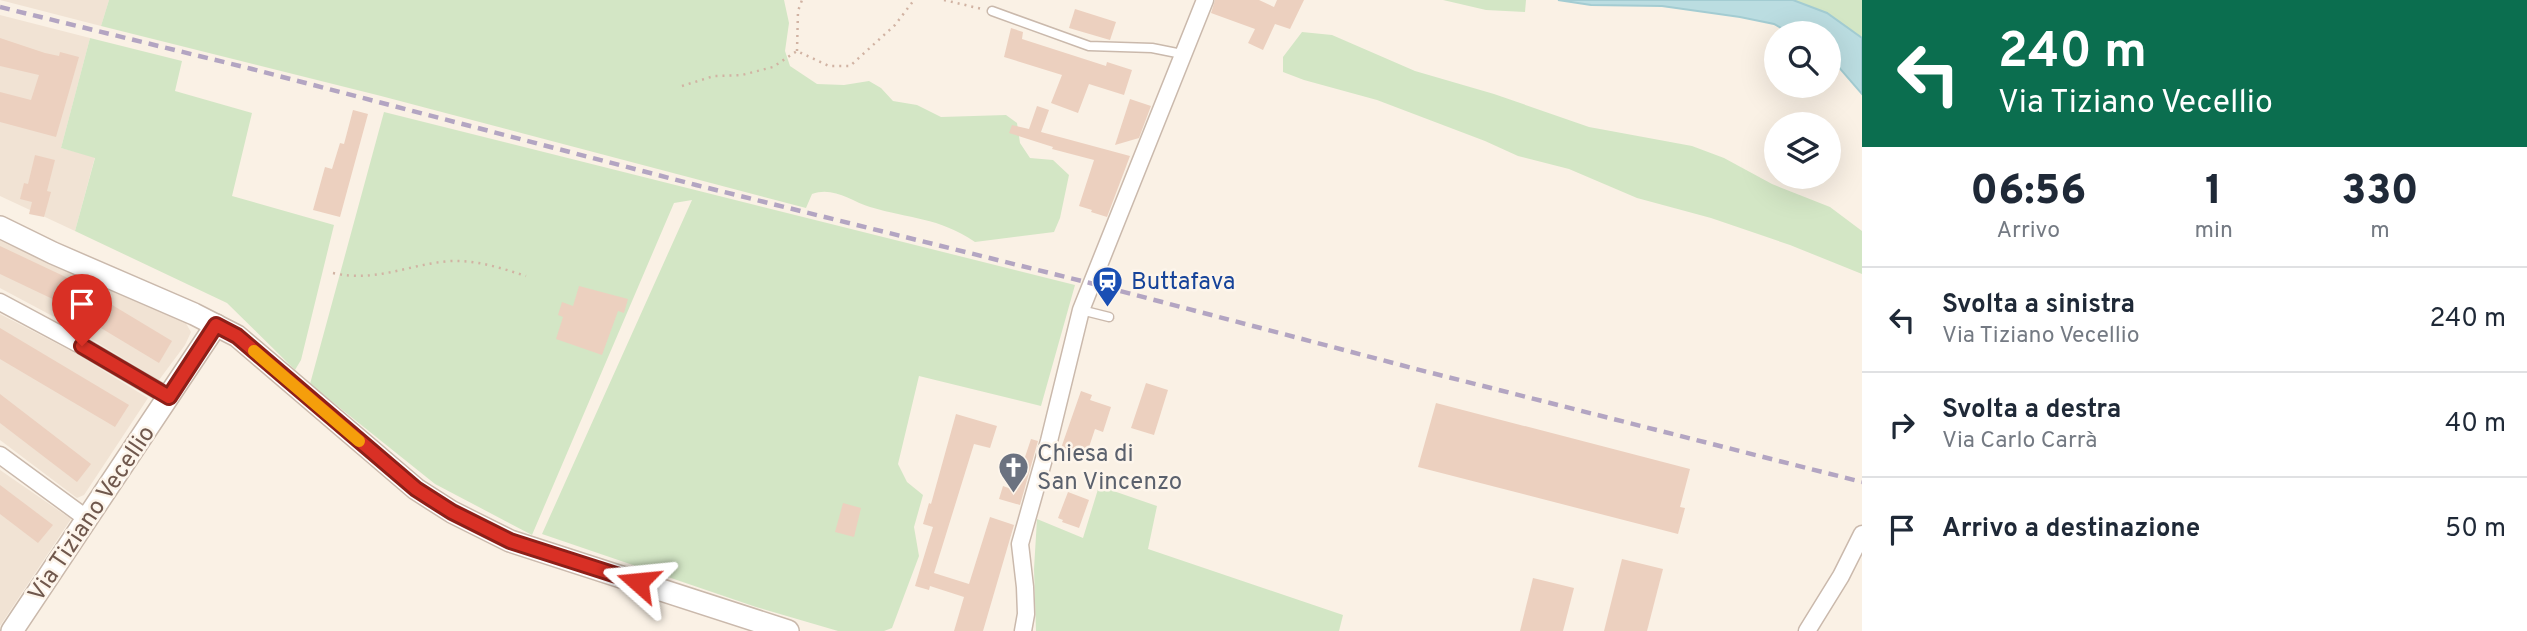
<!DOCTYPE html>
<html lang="it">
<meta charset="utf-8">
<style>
:root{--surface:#fff;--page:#f2f2f3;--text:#1f2937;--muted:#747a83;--line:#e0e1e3}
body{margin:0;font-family:Overpass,sans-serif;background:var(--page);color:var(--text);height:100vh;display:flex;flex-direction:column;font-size:26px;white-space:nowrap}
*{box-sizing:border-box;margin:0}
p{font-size:23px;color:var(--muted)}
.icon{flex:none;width:38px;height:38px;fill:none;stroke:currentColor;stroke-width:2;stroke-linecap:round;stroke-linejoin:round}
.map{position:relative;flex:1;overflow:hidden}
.side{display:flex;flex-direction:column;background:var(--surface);width:665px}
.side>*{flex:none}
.guide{background:#0b6e4f;color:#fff;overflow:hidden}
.tools{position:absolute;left:1764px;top:21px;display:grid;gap:14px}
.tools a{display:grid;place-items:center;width:77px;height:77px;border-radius:50%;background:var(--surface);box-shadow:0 7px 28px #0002;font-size:35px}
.pin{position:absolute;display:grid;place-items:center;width:60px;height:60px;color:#fff;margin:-72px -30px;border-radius:50% 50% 50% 0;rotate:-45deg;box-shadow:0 0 7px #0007}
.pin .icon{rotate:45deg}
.me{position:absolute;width:77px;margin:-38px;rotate:288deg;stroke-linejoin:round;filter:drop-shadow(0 0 5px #0008)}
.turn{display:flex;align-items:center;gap:24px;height:147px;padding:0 21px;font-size:32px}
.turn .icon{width:91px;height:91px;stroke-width:2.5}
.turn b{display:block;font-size:49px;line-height:60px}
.eta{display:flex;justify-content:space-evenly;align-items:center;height:119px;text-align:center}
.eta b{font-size:42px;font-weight:800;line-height:49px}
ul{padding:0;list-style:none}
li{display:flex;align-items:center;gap:21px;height:105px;padding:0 21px;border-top:2px solid var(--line)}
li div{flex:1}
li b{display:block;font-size:26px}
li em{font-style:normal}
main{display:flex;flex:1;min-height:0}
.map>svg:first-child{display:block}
</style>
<main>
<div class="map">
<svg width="1862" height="631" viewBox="0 0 1862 631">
<rect width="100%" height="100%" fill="#faf1e5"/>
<g fill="#f1e3d4">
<path d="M0,0H109L101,26Z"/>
<path d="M0,15L90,38L61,148L95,157L75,231L0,196Z"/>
<path d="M0,238L184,320L191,332L185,345L159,380L60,320L0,288Z"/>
<path d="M0,314L73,352L148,398L84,495L77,498L0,440Z"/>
<path d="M0,470L71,519L0,626Z"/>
</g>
<g fill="#d3e6c5">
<path d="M109,0H784L789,23L785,51L790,66L817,84L844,85L869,81L881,88L893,101L917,105L941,117L1006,115L1017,123L1020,143L1030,158L1053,160L1069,175L1060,218L1054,232L975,242C938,217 910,219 870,207C851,201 833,186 812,194L806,208L381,96L101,26Z"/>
<path d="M1443,0H1526L1525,12L1486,10Z"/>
<path d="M1793,0H1862V38L1827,13Z"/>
<path d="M1302,32L1332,35L1415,71L1494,94L1589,127L1692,146L1724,158L1772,184L1830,207L1862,231V274L1790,245L1711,218L1637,198L1569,169L1518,156L1485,141L1377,100L1304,80L1283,72V57Z"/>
<path d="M90,38L182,61L175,91L252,113L232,196L334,225L301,360L295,370L227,303L75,231L95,158L61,148Z"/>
<path d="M384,112L1075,285L1041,406L919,376L898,464L907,482L923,495L914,527L919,556L892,628L884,631H838L756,607L542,534L692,200L674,203L532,535L435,484L310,384Z"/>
<path d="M1099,486L1157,506L1148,549L1343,615L1339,631H1036L1034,569L1037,519L1083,538Z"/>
</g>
<path fill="#bbdde1" stroke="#a3ccd2" stroke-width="2" d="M1558,0H1793L1827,13L1862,38V94L1829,56V33H1790L1774,24L1740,17L1662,6L1591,5Z"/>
<g fill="#ecd0bf">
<path d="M1215,0H1259L1274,7L1277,0H1304L1290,29L1275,24L1263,50L1248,43L1255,29L1211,13Z"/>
<path d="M1075,9L1116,22L1110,40L1069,28Z"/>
<path d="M1011,28L1023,32L1022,39L1106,66L1107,62L1132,70L1124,95L1089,84L1078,113L1051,103L1062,75L1004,57Z"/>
<path d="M0,38L45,53L59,56L60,52L79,57L56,137L0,122V92L31,100L39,75L0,66Z"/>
<path d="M1130,99L1151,106L1139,138L1115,145Z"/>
<path d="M1037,106L1049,110L1041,132L1130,156L1107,217L1091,212L1092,210L1079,206L1094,160L1052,149L1053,147L1009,133L1012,125L1029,129Z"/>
<path d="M353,110L368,114L340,217L313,210L325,167L332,169L340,143L344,144Z"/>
<path d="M35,155L55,160L47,191L51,192L44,217L29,214L32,202L20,199L24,183L28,184Z"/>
<path d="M0,246L72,280L61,303L0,274Z"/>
<path d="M579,286L628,299L624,313L618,311L602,355L556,339L563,317L558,315L562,302L573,306Z"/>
<path d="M89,291L172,341L159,363L76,313Z"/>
<path d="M0,328L129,405L115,427L0,359Z"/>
<path d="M1146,383L1168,390L1154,435L1131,428Z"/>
<path d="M1081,391L1092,395L1090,400L1111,407L1103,432L1095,429L1085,459L1060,451Z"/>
<path d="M0,394L91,464L77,482L0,423Z"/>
<path d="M1436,403L1690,469L1680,507L1685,508L1678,534L1418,467Z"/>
<path d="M956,414L997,426L990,448L974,444L934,573L969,584L990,517L1014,525L983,631H954L964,597L930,586L929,590L915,586L933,527L923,524L929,503L931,504Z"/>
<path d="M1031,439L1038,441L1020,505L999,499L1003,486L1014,490Z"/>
<path d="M0,485L53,525L38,543L0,514Z"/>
<path d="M1068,492L1089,500L1079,528L1062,522L1063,520L1058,518Z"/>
<path d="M843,503L861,508L854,537L835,532Z"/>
<path d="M1622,559L1663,569L1647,631H1604Z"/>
<path d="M1533,578L1574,588L1563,631H1520Z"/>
</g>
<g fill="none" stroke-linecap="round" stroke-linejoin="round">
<defs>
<g id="service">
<path d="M992,11L1089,46L1152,48L1182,54"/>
<path d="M1081,310L1109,317"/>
</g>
<g id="minor">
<path d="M0,302L82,346L169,397"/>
<path d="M0,455L86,518"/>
<path d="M1023,631L1026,614L1025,587L1020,544L1049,441L1081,310L1205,0"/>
<path d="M1807,631L1841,576L1862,534"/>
</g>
<g id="tertiary">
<path d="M0,227L53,253L194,314L237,336L416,489L452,512L510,541L788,631"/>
<path d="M12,631L216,325"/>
</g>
</defs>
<use href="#service" stroke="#cab9ac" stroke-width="11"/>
<use href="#minor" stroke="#cab9ac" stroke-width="19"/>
<use href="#tertiary" stroke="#cab9ac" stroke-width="24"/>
<g stroke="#d1b3a3" stroke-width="2.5" stroke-dasharray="2 5" stroke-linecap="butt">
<path d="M944,0L982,9"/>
<path d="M797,51L798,11L802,0"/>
<path d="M682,86L714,76L742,75L773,67L797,51L829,66H850L895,25L914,0"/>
<path d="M333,273C377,283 408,264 451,261C477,260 501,268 526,276"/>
</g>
<use href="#service" stroke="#fff" stroke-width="8"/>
<use href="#minor" stroke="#fff" stroke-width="16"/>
<use href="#tertiary" stroke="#fff" stroke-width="21"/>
<path stroke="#b3a5c2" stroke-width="4.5" stroke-dasharray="10 7" stroke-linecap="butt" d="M0,7L252,69L696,185L1090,283L1416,369L1862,482"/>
</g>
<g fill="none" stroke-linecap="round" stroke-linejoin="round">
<defs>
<path id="route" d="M82,346L169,397L216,325L237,336L416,489L452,512L510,541L638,582"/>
</defs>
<use href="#route" stroke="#8d1f18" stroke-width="18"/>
<use href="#route" stroke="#d93025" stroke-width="12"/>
<path stroke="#f59e0b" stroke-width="12" d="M254,351L359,441"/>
</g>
<defs>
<symbol id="station-pin" viewBox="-11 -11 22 30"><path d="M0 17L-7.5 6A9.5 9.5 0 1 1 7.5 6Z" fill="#1a4fb4" stroke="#fdf5eb"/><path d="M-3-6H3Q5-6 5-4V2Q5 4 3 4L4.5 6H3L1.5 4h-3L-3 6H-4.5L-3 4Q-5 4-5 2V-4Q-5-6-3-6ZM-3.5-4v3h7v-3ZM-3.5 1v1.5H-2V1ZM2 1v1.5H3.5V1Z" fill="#fff"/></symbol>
<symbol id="church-pin" viewBox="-11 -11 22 30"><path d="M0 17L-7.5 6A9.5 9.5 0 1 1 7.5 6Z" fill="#6b7280" stroke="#fdf5eb"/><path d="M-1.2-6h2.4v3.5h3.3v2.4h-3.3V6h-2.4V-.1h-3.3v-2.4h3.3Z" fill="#fff"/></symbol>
</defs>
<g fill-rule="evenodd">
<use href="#station-pin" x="1090" y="264" width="35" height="47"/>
<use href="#church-pin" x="996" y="450" width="35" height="47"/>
</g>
<g text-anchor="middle" stroke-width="5" stroke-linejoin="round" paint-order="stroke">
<g font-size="24" fill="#164399" stroke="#fdf5eb" text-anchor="start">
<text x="1131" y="289">Buttafava</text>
</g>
<g font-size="24" fill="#5b616d" stroke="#fdf5eb" text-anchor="start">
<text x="1037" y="461">Chiesa di<tspan x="1037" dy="28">San Vincenzo</tspan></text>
</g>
<g font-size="24" fill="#70584d" stroke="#fdf5eb">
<text transform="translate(91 513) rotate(-56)" y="8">Via Tiziano Vecellio</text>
</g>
</g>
</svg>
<div class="tools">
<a><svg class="icon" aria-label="search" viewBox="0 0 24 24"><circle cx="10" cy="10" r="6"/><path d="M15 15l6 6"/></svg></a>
<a><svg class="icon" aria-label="layers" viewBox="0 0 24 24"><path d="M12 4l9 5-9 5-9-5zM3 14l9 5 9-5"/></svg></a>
</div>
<div class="pin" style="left:82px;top:346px;background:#d93025"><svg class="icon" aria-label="arrive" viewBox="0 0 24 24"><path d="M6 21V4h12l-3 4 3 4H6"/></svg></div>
<svg class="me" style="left:638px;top:582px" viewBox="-20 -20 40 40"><path d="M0-17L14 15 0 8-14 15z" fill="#d93025" stroke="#fff" stroke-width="4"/></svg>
</div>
<section class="side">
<div class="guide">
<div class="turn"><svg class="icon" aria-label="left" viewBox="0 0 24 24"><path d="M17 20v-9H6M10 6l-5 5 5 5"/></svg><div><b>240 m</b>Via Tiziano Vecellio</div></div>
</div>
<div class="eta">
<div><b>06:56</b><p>Arrivo</p></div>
<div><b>1</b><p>min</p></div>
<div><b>330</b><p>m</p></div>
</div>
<ul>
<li><svg class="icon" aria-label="left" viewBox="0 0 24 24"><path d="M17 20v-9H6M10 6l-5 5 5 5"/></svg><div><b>Svolta a sinistra</b><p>Via Tiziano Vecellio</p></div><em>240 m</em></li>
<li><svg class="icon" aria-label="right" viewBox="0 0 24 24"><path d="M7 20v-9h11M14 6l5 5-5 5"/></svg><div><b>Svolta a destra</b><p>Via Carlo Carrà</p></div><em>40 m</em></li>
<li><svg class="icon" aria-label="arrive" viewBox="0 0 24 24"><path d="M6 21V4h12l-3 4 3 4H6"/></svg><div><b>Arrivo a destinazione</b></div><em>50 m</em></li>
</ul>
</section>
</main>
